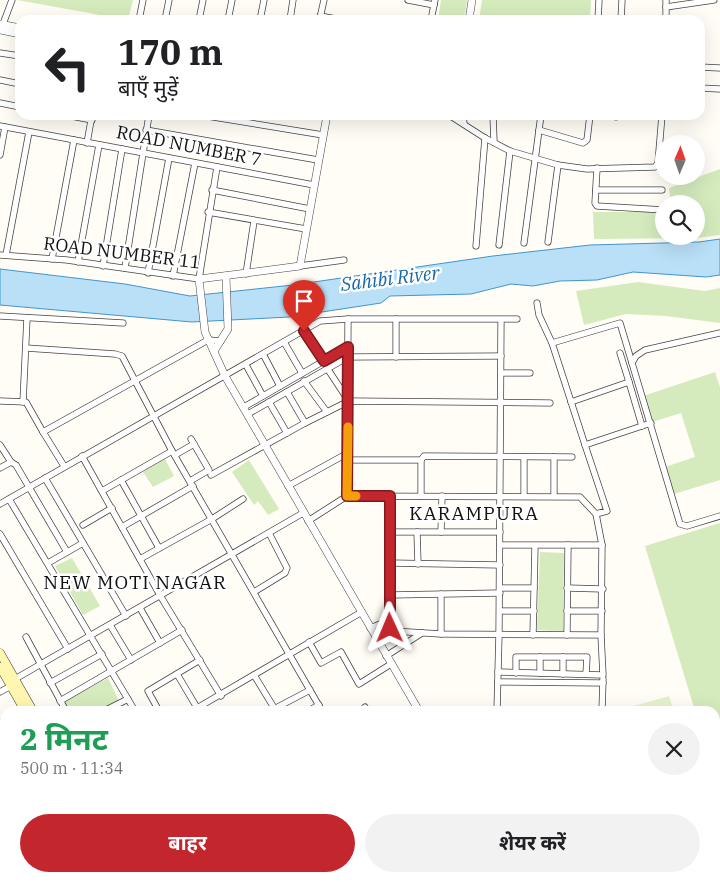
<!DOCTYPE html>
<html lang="hi">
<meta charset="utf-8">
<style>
:root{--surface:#fff;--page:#f2f2f2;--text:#202124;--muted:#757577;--accent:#c4262e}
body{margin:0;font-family:"IBM Plex Serif","Noto Sans Devanagari",serif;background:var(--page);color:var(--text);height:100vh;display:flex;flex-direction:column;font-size:19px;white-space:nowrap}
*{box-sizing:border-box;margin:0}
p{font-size:16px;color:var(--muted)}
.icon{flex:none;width:28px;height:28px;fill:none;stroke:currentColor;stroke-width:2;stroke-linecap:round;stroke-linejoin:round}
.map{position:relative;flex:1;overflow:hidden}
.drawer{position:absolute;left:0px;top:706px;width:720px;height:176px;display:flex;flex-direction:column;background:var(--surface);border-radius:15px 15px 0 0;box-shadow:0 5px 20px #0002}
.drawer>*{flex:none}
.hud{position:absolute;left:15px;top:15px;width:690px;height:105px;border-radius:15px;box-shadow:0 5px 20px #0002;background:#fff;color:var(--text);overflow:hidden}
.needle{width:32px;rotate:2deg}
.buttons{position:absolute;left:655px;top:135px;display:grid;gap:10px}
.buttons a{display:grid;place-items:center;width:50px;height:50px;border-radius:50%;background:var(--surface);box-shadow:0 5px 20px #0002;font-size:25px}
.pin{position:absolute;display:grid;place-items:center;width:42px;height:42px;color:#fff;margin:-51px -21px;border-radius:50% 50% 50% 0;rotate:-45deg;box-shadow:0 0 5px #0007}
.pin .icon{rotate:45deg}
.me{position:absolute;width:55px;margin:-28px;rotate:359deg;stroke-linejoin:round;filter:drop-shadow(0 0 4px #0008)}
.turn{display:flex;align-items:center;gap:18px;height:105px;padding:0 20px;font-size:22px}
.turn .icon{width:65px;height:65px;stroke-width:2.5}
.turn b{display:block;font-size:35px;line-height:42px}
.round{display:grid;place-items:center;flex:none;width:52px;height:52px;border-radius:26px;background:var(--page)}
.overview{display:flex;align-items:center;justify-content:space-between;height:85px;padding:0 20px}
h1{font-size:30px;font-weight:700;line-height:38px;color:#1e9e55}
.action{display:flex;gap:10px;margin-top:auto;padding:10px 20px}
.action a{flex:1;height:58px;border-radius:30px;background:var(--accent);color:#fff;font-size:20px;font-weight:700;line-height:58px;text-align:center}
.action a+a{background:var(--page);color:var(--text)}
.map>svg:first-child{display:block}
</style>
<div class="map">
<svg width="720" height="882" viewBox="0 0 720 882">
<rect width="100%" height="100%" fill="#fffdf5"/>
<g fill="#d5ebbd">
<path d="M17,0H133L128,20Z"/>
<path d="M441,0H467L464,20H438Z"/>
<path d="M482,0H591L590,20H479Z"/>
<path d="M720,169V235L697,238L594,239L593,212H664V236H696V204H671L669,188Z"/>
<path d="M638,282L705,291L720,288V323L666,316L626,314L584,325L576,291Z"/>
<path d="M715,372L720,387V480L674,494L665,467L695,457L681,413L652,422L643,396Z"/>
<path d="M165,459L174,476L153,487L143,472Z"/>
<path d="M249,460L279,509L268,515L258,501L254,505L232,472Z"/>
<path d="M720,523V728L715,730V711H695L645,546Z"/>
<path d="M540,552L564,553L563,631L537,630Z"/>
<path d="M72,558L100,606L83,615L55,566Z"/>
<path d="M108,678L121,705L110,711H70L64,702Z"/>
<path d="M218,878H280C266,882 232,882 218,878Z"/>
</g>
<path fill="#e6f2cf" d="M669,696L674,711H617Z"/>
<path fill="#b9e0f7" stroke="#3f96cf" d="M720,239V275L706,277L633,272L597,280L560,281L533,286L511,284L471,294L390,296L381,303L289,317L192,322L0,305V269L125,284L190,296L293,285L493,256L590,245L699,242Z"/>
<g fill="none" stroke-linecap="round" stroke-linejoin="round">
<defs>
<g id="minor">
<path d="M408,0L434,5"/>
<path d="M666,7L714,0"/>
<path d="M320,16L342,20"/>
<path d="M320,18L324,0"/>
<path d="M139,20L143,0"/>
<path d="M165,20L169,0"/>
<path d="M199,20L203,0"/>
<path d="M228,20L232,0"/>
<path d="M260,20L264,0"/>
<path d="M290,20L293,0"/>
<path d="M431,20L435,0"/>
<path d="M598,20L599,0"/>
<path d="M621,20L622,0"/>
<path d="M666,20V0"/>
<path d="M3,24L12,0"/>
<path d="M0,53L20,56"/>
<path d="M700,67L720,68"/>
<path d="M0,80L20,84"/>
<path d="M700,88L720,89"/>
<path d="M0,103L20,107"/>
<path d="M66,115L92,120"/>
<path d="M201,115L323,135"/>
<path d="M449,115L485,138L510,151L558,165L587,169L655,167L658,163L662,115"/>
<path d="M463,115L464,124"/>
<path d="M493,115L494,142"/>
<path d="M616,117V115"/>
<path d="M0,126L314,185"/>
<path d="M146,130L318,160"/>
<path d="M539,130L583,143L587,140L590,115"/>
<path d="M87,143L92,115"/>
<path d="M0,155L5,127"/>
<path d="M597,168L595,203L597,206L664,210"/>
<path d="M212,190L310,209"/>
<path d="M596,190H662"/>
<path d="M208,212L306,229"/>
<path d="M548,242L558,165"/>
<path d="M524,243L541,115"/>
<path d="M499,245L510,151"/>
<path d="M476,246L485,138"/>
<path d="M0,255L67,260L199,279L217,167"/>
<path d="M6,255L29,132"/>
<path d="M52,259L74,140"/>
<path d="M78,262L99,145"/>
<path d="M103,266L122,149"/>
<path d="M300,266L344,260"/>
<path d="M125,268L149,115"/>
<path d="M148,273L169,158"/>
<path d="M246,274L254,221"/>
<path d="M173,276L195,163"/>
<path d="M537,303L539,315L552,343L585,445"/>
<path d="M0,316L123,323"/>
<path d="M396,319V357"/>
<path d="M304,331L324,361"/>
<path d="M720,333L645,350L636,356L632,363L680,524L687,526L720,516"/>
<path d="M284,342L302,373"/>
<path d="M552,343L620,323L632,363"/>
<path d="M26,348L115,354L122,356L172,451L322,711"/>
<path d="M620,353L629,382"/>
<path d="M263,354L280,386"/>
<path d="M246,365L263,396"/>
<path d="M327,368L348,400"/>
<path d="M502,373H530"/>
<path d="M304,381L327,412"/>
<path d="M287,392L305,423"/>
<path d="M0,401L26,402L43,432"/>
<path d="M23,402L27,318"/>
<path d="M269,402L287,433"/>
<path d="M571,402L629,382L642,426"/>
<path d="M244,407L348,347"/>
<path d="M248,414L348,357L501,356"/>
<path d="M0,445L11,462"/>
<path d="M175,455L194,444"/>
<path d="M82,456L161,597L221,696"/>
<path d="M348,460H421"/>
<path d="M64,466L43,432L208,340L221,341"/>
<path d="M0,468L11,462L16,465L67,552"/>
<path d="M211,475L305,423L349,401L550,403"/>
<path d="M45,478L126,616"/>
<path d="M121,480L159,548"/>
<path d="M190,481L209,470L191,439"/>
<path d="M288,486L348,453"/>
<path d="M102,491L172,451"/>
<path d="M347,496L348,319"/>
<path d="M389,496L390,620L393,631L441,634L601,635"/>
<path d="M421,496V460L424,456L572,457"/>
<path d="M524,496V457"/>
<path d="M554,496V457"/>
<path d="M9,499L135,711"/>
<path d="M0,504L320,321L348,319H517"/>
<path d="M596,514L607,511L585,445L651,423"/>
<path d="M308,521L347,496L580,497L596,514L602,545L601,635L603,675L498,672"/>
<path d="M83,525L112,508"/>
<path d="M122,527L193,486"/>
<path d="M390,532H500"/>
<path d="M417,532L418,564"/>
<path d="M441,532L442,496"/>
<path d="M0,534L68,649"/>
<path d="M500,545H602"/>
<path d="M140,559L212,519L243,499"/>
<path d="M48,563L83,543"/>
<path d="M390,563L500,565"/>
<path d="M500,588H534"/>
<path d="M567,588L603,589"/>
<path d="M254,592L285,573L287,568L269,533"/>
<path d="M441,594V634"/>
<path d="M390,595L500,593"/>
<path d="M140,608L160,643"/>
<path d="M500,611H534"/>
<path d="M567,611H602"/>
<path d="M110,625L131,660"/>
<path d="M370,628L390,620"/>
<path d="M533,635L535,546"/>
<path d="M567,635L568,545"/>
<path d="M26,637L66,711"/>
<path d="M309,642L321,663L341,652L359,684L391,664"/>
<path d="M386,656L422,633"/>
<path d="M516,673V657H587L586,674"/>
<path d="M540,673V657"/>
<path d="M177,674L199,711"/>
<path d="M563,674V657"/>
<path d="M254,675L276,711"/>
<path d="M15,679L303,513"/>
<path d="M498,682L603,683"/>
<path d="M50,683L102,654"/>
<path d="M0,692L11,686"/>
<path d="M60,701L182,630"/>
<path d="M365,707L367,711"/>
<path d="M274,709L310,690"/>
<path d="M104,711L128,699"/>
<path d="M159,711L148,691L200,660"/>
<path d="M192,711L360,613"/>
<path d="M308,711L319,705"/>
<path d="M497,711L499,634L501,320"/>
<path d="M602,711L603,679"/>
<path d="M0,722L5,727"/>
<path d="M0,793L5,790"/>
<path d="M0,817L5,815"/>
<path d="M0,837L5,834"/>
<path d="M0,865L5,874"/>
<path d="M7,878L10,882"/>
<path d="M91,878L94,882"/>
<path d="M350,878L353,882"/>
<path d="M451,878L454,882"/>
<path d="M627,878L632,882"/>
<path d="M31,882L38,878"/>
<path d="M69,882L77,878"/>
<path d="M287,882L295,878"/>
</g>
<g id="tertiary">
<path d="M469,20L472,0"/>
<path d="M0,24L20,28"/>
<path d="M0,30L20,34"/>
<path d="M327,115L300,266L199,279L205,332L225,376L419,711"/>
<path d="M214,351L228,329L226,276"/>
</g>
<g id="secondary">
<path d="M0,653L33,711"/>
<path d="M0,667L25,711"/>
<path d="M715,811L720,809"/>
<path d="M715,821L720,819"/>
<path d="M141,878L145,882"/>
<path d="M159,878L165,882"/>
<path d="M169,878L174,882"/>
<path d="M184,878L190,882"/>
<path d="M474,882L482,878"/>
<path d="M486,882L498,878"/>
</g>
</defs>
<use href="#minor" stroke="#444" stroke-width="7"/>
<use href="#tertiary" stroke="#444" stroke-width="8"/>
<use href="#secondary" stroke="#333" stroke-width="9"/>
<use href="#minor" stroke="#fff" stroke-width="5.5"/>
<use href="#tertiary" stroke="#fff" stroke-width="7"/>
<use href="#secondary" stroke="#fff6b0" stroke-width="8"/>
</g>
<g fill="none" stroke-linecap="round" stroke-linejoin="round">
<defs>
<path id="route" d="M304,331L324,361L348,347L347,496H390V628"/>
</defs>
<use href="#route" stroke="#7f191e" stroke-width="12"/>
<use href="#route" stroke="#c4262e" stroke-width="9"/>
<path stroke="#f59e0b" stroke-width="9" d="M348,427L347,496H356"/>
</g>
<g text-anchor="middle" stroke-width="5" stroke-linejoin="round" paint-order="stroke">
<g font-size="18" fill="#111" stroke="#fff">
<text transform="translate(189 146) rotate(11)" y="6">ROAD NUMBER 7</text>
<text transform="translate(122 253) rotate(7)" y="6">ROAD NUMBER 11</text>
</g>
<g font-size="19" font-style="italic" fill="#1768a6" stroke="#fff">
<text transform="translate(390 278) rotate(-7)" y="7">Sahibi River</text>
</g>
<g font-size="19" letter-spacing="1" fill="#111" stroke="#fff">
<text x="474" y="520">KARAMPURA</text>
<text x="135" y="589">NEW MOTI NAGAR</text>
</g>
</g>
</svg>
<div class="buttons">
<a><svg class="needle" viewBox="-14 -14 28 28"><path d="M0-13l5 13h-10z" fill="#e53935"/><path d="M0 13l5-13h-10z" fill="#757577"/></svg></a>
<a><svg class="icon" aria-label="search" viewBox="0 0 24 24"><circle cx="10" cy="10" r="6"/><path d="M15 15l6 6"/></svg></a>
</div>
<div class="pin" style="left:304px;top:331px;background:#d93025"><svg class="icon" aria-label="arrive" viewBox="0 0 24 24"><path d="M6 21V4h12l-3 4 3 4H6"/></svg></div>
<svg class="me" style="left:390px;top:628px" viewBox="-20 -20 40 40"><path d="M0-17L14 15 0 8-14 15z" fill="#c4262e" stroke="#fff" stroke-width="4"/></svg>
<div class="hud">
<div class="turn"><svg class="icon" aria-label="left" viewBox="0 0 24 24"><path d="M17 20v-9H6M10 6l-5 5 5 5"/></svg><div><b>170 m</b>बाएँ मुड़ें</div></div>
</div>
<section class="drawer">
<div class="overview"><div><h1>2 मिनट</h1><p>500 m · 11:34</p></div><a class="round"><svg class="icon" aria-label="close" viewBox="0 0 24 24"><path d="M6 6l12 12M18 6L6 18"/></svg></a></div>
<div class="action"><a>बाहर</a><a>शेयर करें</a></div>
</section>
</div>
